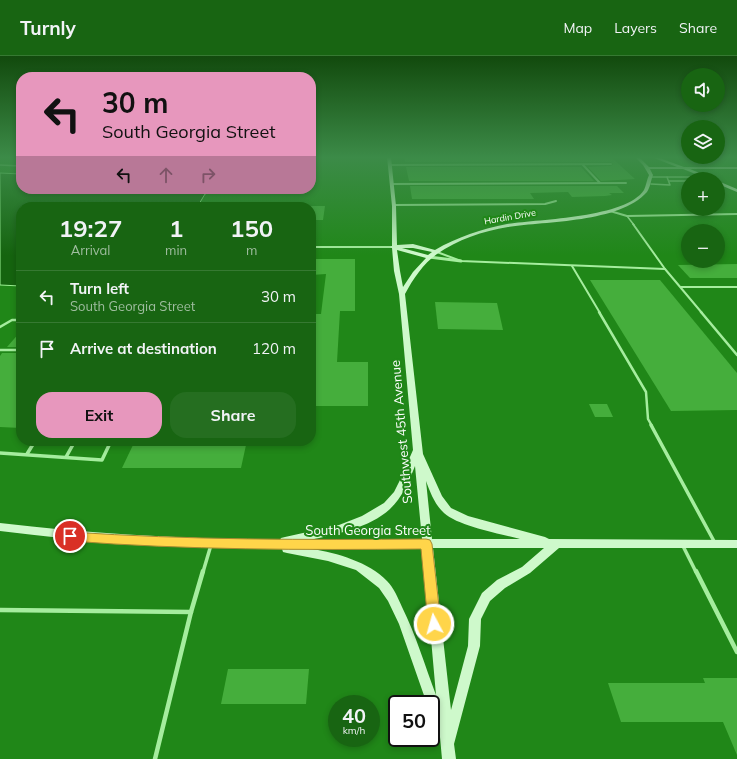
<!DOCTYPE html>
<meta charset="utf-8">
<style>
:root{--surface:#186512;--page:#256e20;--text:#f1f3f6;--muted:#9fbd9f;--line:#367932;--accent:#e797bd}
body{margin:0;font-family:Mulish,sans-serif;background:var(--page);color:var(--text);height:100vh;display:flex;flex-direction:column;font-size:15px;white-space:nowrap}
*{box-sizing:border-box;margin:0}
p{font-size:13px;color:var(--muted)}
.icon{flex:none;width:22px;height:22px;fill:none;stroke:currentColor;stroke-width:2;stroke-linecap:round;stroke-linejoin:round}
.map{position:relative;flex:1;overflow:hidden}
.details{position:absolute;left:16px;top:146px;width:300px;height:244px;display:flex;flex-direction:column;background:var(--surface);border-radius:16px;box-shadow:0 2px 6px #0003}
.details>*{flex:none}
.guide{position:absolute;left:16px;top:16px;width:300px;height:122px;border-radius:16px;box-shadow:0 2px 6px #0003;background:#e797bd;color:#111;overflow:hidden}
.controls{position:absolute;left:681px;top:12px;display:grid;gap:8px}
.controls a{display:grid;place-items:center;width:44px;height:44px;border-radius:50%;background:var(--surface);box-shadow:0 2px 6px #0003;font-size:20px}
.speed{position:absolute;left:328px;top:639px;display:flex;gap:8px;font-size:20px;font-weight:700;text-align:center}
.speed>*{display:grid;place-content:center;width:52px;height:52px;border-radius:50%;background:var(--surface);box-shadow:0 2px 6px #0003;line-height:1}
.speed small{font-size:10px;font-weight:400}
.speed .limit{border:2px solid #111;border-radius:6px;background:#fff;color:#111}
.pin{position:absolute;display:grid;place-items:center;width:34px;height:34px;color:#fff;margin:-17px;border:2px solid #fff;border-radius:50%;box-shadow:0 1px 4px #0007}
.me{position:absolute;width:44px;margin:-22px;rotate:354deg;stroke-linejoin:round;filter:drop-shadow(0 0 3px #0008)}
.turn{display:flex;align-items:center;gap:14px;height:84px;padding:0 20px;font-size:18px}
.turn .icon{width:52px;height:52px;stroke-width:2.5}
.turn b{display:block;font-size:28px;line-height:34px}
.lanes{display:flex;align-items:center;height:38px;padding:0 20px;background:#0003;justify-content:center;gap:20px;direction:ltr}
.lanes .off{opacity:.35}
.eta{display:flex;justify-content:space-evenly;align-items:center;height:68px;text-align:center}
.eta b{font-size:24px;font-weight:700;line-height:28px}
.primary-button{display:flex;gap:8px;margin-top:auto;padding:8px 20px}
.primary-button a{flex:1;height:46px;border-radius:16px;background:var(--accent);color:#111;font-size:16px;font-weight:700;line-height:46px;text-align:center}
.primary-button a+a{background:var(--page);color:var(--text)}
ul{padding:0;list-style:none}
li{display:flex;align-items:center;gap:12px;height:52px;padding:0 20px;border-top:1px solid var(--line)}
li div{flex:1}
li b{display:block;font-size:15px}
li em{font-style:normal}
header{display:flex;align-items:center;gap:24px;box-sizing:border-box;height:56px;padding:0 20px;background:var(--surface);border-bottom:1px solid var(--line)}
header strong{font-size:19px}
nav{display:flex;gap:22px;margin-inline-start:auto;font-size:14px}
.map>svg:first-child{display:block}
</style>
<header>
<strong>Turnly</strong>
<nav><a>Map</a><a>Layers</a><a>Share</a></nav>
</header>
<div class="map">
<svg width="737" height="703" viewBox="0 0 737 703">
<rect width="100%" height="100%" fill="#208718"/>
<path fill="#15640f" stroke="#9af091" d="M0,117L21,118V133H219L205,138L199,148V151H21V230L0,229Z"/>
<g fill="#45ae3c">
<path d="M404,101H611L635,123L601,125L588,111L611,110L613,108L611,106H405Z"/>
<path d="M406,111H581L594,125H409Z"/>
<path d="M410,130H617L624,137H609L612,139L605,140L572,141L568,136L530,137L534,143H412Z"/>
<path d="M311,150H325L323,164H311Z"/>
<path d="M311,203H355V255H340L337,306H368V350H311V258H321L326,218L311,219Z"/>
<path d="M737,208V222H690L678,209Z"/>
<path d="M590,224H660L737,317V354L671,355Z"/>
<path d="M435,246L497,247L503,274L438,273Z"/>
<path d="M21,275V291H7Z"/>
<path d="M2,297H21V372L0,371V300Z"/>
<path d="M589,348H607L613,361H595Z"/>
<path d="M133,389H246L241,412H122Z"/>
<path d="M228,613H309L306,648H221Z"/>
<path d="M703,622H737V699L723,666H621L608,627H705Z"/>
</g>
<g fill="none" stroke-linecap="round" stroke-linejoin="round">
<g stroke="#a5ed9e" stroke-width="1.5">
<path d="M0,109L21,110"/>
<path d="M651,121H667"/>
<path d="M696,123L690,121L700,118"/>
<path d="M669,125H688"/>
<path d="M651,128L670,129L667,121H690"/>
<path d="M627,160L634,169"/>
</g>
<g stroke="#a5ed9e" stroke-width="2">
<path d="M633,168L665,213L702,257"/>
<path d="M311,191H393"/>
<path d="M437,196L461,205L665,213"/>
<path d="M572,210L600,257"/>
<path d="M681,231H737"/>
</g>
<g stroke="#a5ed9e" stroke-width="2.5">
<path d="M599,256L646,336L648,363L652,370"/>
<path d="M701,256L737,299"/>
<path d="M0,271L12,264H21"/>
<path d="M0,294H21"/>
</g>
<g stroke="#a5ed9e" stroke-width="3.5">
<path d="M651,369L715,487"/>
<path d="M0,397L102,404L111,385"/>
<path d="M27,398L35,385"/>
<path d="M66,401L75,385"/>
<path d="M683,490L696,516"/>
<path d="M203,516L211,489"/>
</g>
<g stroke="#a5ed9e" stroke-width="4.5">
<path d="M696,515L737,596"/>
<path d="M0,554L191,556L155,703"/>
<path d="M191,556L203,515"/>
</g>
<g stroke="#a5ed9e" stroke-width="2">
<path d="M390,109L611,108"/>
<path d="M583,109L600,127"/>
<path d="M392,128L626,127"/>
<path d="M394,149L545,148L556,145"/>
<path d="M610,155L627,160L737,158"/>
</g>
<path stroke="#a5ed9e" stroke-width="3" d="M429,201L461,205"/>
<g fill="#cef9cb" fill-rule="evenodd">
<path d="M387,101H391L396,150L397,189L413,188L435,194C457,181 482,173 507,168C539,163 626,162 644,134C646,130 647,123 649,119L643,109L635,101H639L649,111H677L654,102L653,101H657L684,111H737V113H690L714,123H708L683,113H650L653,119C651,124 650,132 647,136C619,167 547,165 508,171C483,175 457,184 437,198C423,208 413,223 405,238L423,398L442,440L451,452L468,460L545,481L549,483L737,484V492H559L530,517L505,532L490,545L481,563L480,590L454,688L456,703H442L440,681H438L431,661V648H427L399,568L388,545L379,532L356,514L328,505L287,497L283,496L282,493C187,492 94,487 0,475V467C93,478 186,483 280,484L281,482L285,481L339,469L362,460L384,447L394,436L400,424L413,394L399,238L394,215L392,192L390,191L392,190V150ZM402,192H413L432,196L428,199ZM397,194L426,202L413,216L403,231L400,215ZM415,410L422,483L310,484C337,478 369,472 390,453C402,442 409,425 415,410ZM426,425C430,436 435,449 444,457C458,470 501,478 520,483H432ZM423,492L436,639C425,610 416,579 402,551C398,542 394,532 387,525C369,506 337,497 312,493ZM433,492H544L522,511L497,524L482,537L469,563L468,590L451,654Z"/>
<path d="M718,125L737,133V136L718,128Z"/>
</g>
</g>
<linearGradient id="sky" x2="0" y2="1"><stop stop-color="#124a0d"/><stop offset="0.51" stop-color="#3c8b48"/><stop offset="1" stop-color="#3c8b48" stop-opacity="0"/></linearGradient>
<rect width="737" height="199" fill="url(#sky)"/>
<path fill="#ffd54a" stroke="#a68a30" d="M70,476C188,484 307,484 426,483L430,484L432,488L441,568L439,572L434,574L430,572L428,568L421,493C303,494 187,494 70,485L66,484L64,480L66,477Z"/>
<g text-anchor="middle" stroke-width="4" stroke-linejoin="round" paint-order="stroke">
<g font-size="9" fill="#fff" stroke="#208718">
<text transform="translate(510 161) rotate(-10)" y="3">Hardin Drive</text>
</g>
<g font-size="13" fill="#fff" stroke="#208718">
<text transform="translate(401 376) rotate(-95)" y="5">Southwest 45th Avenue</text>
<text x="368" y="479">South Georgia Street</text>
</g>
</g>
</svg>
<div class="controls">
<a><svg class="icon" aria-label="sound" viewBox="0 0 24 24"><path d="M4 9h4l5-4v14l-5-4H4zM17 9q2 3 0 6"/></svg></a>
<a><svg class="icon" aria-label="layers" viewBox="0 0 24 24"><path d="M12 4l9 5-9 5-9-5zM3 14l9 5 9-5"/></svg></a>
<a>+</a>
<a>−</a>
</div>
<div class="speed"><div>40<small>km/h</small></div><div class="limit">50</div></div>
<div class="pin" style="left:70px;top:480px;background:#d93025"><svg class="icon" aria-label="arrive" viewBox="0 0 24 24"><path d="M6 21V4h12l-3 4 3 4H6"/></svg></div>
<svg class="me" style="left:434px;top:568px" viewBox="-20 -20 40 40"><circle r="17" fill="#ffd54a" stroke="#fff" stroke-width="3"/><path d="M0-11L8 9 0 5-8 9z" fill="#fff"/></svg>
<div class="guide">
<div class="turn"><svg class="icon" aria-label="left" viewBox="0 0 24 24"><path d="M17 20v-9H6M10 6l-5 5 5 5"/></svg><div><b>30 m</b>South Georgia Street</div></div>
<div class="lanes"><svg class="icon" aria-label="left" viewBox="0 0 24 24"><path d="M17 20v-9H6M10 6l-5 5 5 5"/></svg><svg class="icon off" aria-label="ahead" viewBox="0 0 24 24"><path d="M12 20V5M6 11l6-6 6 6"/></svg><svg class="icon off" aria-label="right" viewBox="0 0 24 24"><path d="M7 20v-9h11M14 6l5 5-5 5"/></svg></div>
</div>
<section class="details">
<div class="eta">
<div><b>19:27</b><p>Arrival</p></div>
<div><b>1</b><p>min</p></div>
<div><b>150</b><p>m</p></div>
</div>
<ul>
<li><svg class="icon" aria-label="left" viewBox="0 0 24 24"><path d="M17 20v-9H6M10 6l-5 5 5 5"/></svg><div><b>Turn left</b><p>South Georgia Street</p></div><em>30 m</em></li>
<li><svg class="icon" aria-label="arrive" viewBox="0 0 24 24"><path d="M6 21V4h12l-3 4 3 4H6"/></svg><div><b>Arrive at destination</b></div><em>120 m</em></li>
</ul>
<div class="primary-button"><a>Exit</a><a>Share</a></div>
</section>
</div>
